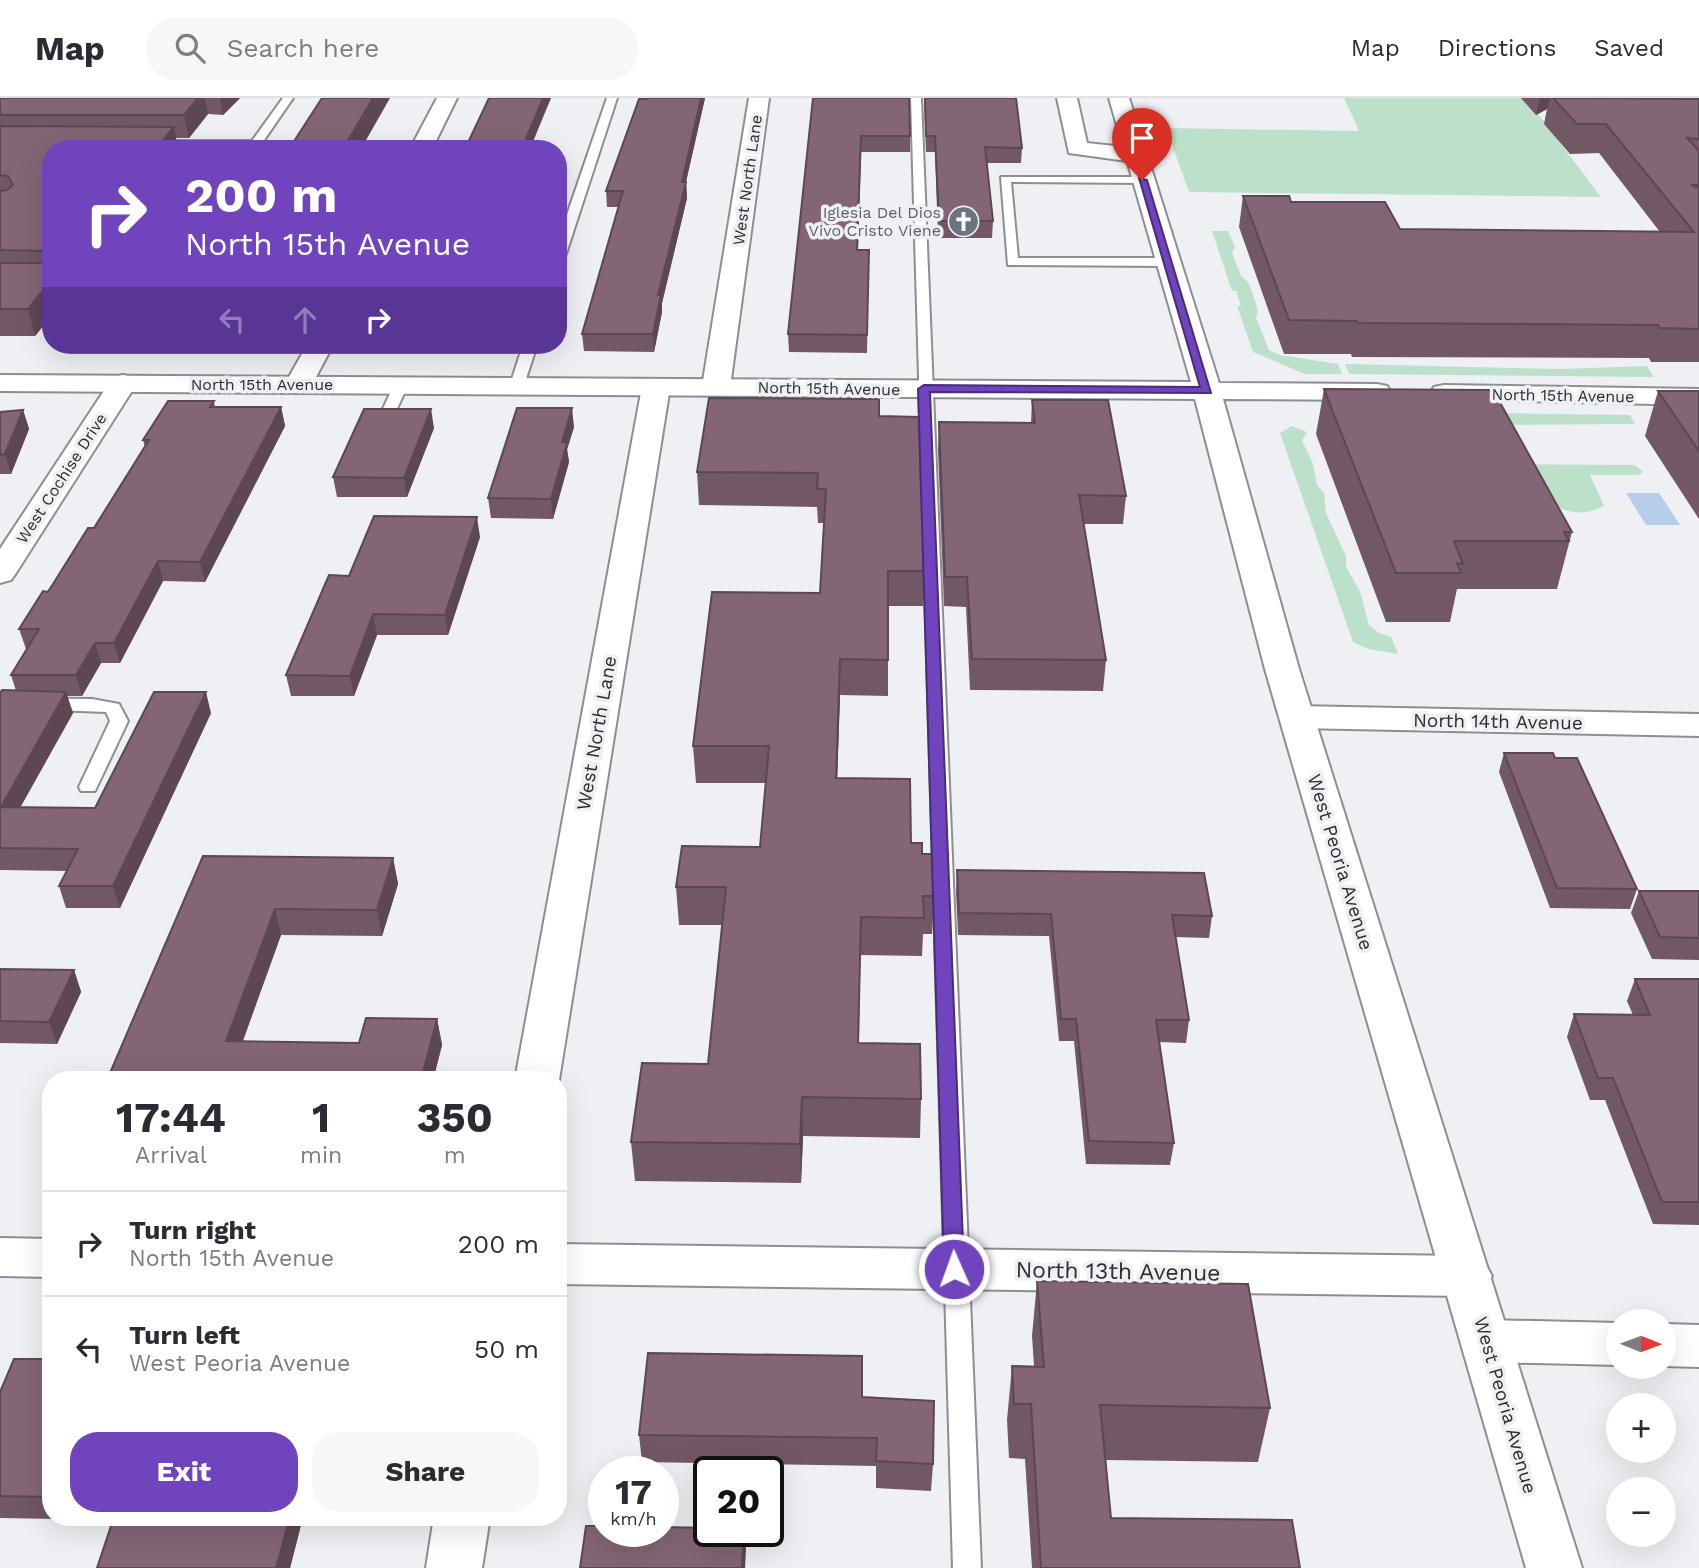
<!DOCTYPE html>
<meta charset="utf-8">
<style>
:root{--surface:#fff;--page:#f7f7f7;--text:#2b2b33;--muted:#7c7c81;--line:#e1e1e2;--accent:#7044bc}
body{margin:0;font-family:"Work Sans",sans-serif;background:var(--page);color:var(--text);height:100vh;display:flex;flex-direction:column;font-size:26px;white-space:nowrap}
*{box-sizing:border-box;margin:0}
p{font-size:23px;color:var(--muted)}
.icon{flex:none;width:38px;height:38px;fill:none;stroke:currentColor;stroke-width:2;stroke-linecap:round;stroke-linejoin:round}
.map{position:relative;flex:1;overflow:hidden}
.details{position:absolute;left:42px;top:973px;width:525px;height:455px;display:flex;flex-direction:column;background:var(--surface);border-radius:28px;box-shadow:0 7px 28px #0002}
.details>*{flex:none}
.banner{position:absolute;left:42px;top:42px;width:525px;height:214px;border-radius:28px;box-shadow:0 7px 28px #0002;background:#7044bc;color:#fff;overflow:hidden}
.needle{width:46px;rotate:91deg}
.controls{position:absolute;left:1606px;top:1211px;display:grid;gap:14px}
.controls a{display:grid;place-items:center;width:70px;height:70px;border-radius:50%;background:var(--surface);box-shadow:0 7px 28px #0002;font-size:35px}
.speed{position:absolute;left:588px;top:1358px;display:flex;gap:14px;font-size:35px;font-weight:700;text-align:center}
.speed>*{display:grid;place-content:center;width:91px;height:91px;border-radius:50%;background:var(--surface);box-shadow:0 7px 28px #0002;line-height:1}
.speed small{font-size:18px;font-weight:400}
.speed .limit{border:4px solid #111;border-radius:10px;background:#fff;color:#111}
.pin{position:absolute;display:grid;place-items:center;width:60px;height:60px;color:#fff;margin:-72px -30px;border-radius:50% 50% 50% 0;rotate:-45deg;box-shadow:0 0 7px #0007}
.pin .icon{rotate:45deg}
.me{position:absolute;width:77px;margin:-38px;rotate:358deg;stroke-linejoin:round;filter:drop-shadow(0 0 5px #0008)}
.turn{display:flex;align-items:center;gap:24px;height:147px;padding:0 28px;font-size:32px}
.turn .icon{width:91px;height:91px;stroke-width:2.5}
.turn b{display:block;font-size:49px;line-height:60px}
.lanes{display:flex;align-items:center;height:66px;padding:0 28px;background:#0003;justify-content:center;gap:35px;direction:ltr}
.lanes .off{opacity:.35}
.eta{display:flex;justify-content:space-evenly;align-items:center;height:119px;text-align:center}
.eta b{font-size:42px;font-weight:700;line-height:49px}
.button{display:flex;gap:14px;margin-top:auto;padding:14px 28px}
.button a{flex:1;height:80px;border-radius:28px;background:var(--accent);color:#fff;font-size:28px;font-weight:700;line-height:80px;text-align:center}
.button a+a{background:var(--page);color:var(--text)}
ul{padding:0;list-style:none}
li{display:flex;align-items:center;gap:21px;height:105px;padding:0 28px;border-top:2px solid var(--line)}
li div{flex:1}
li b{display:block;font-size:26px}
li em{font-style:normal}
header{display:flex;align-items:center;gap:42px;box-sizing:border-box;height:98px;padding:0 35px;background:var(--surface);border-bottom:2px solid var(--line)}
header strong{font-size:33px}
nav{display:flex;gap:38px;margin-inline-start:auto;font-size:24px}
.search{width:490px;height:63px;background:var(--page);display:flex;align-items:center;gap:18px;box-sizing:border-box;padding:0 24px;border-radius:28px;color:var(--muted);font-size:26px}
.map>svg:first-child{display:block}
</style>
<header>
<strong>Map</strong>
<div class="search"><svg class="icon" aria-label="search" viewBox="0 0 24 24"><circle cx="10" cy="10" r="6"/><path d="M15 15l6 6"/></svg>Search here</div>
<nav><a>Map</a><a>Directions</a><a>Saved</a></nav>
</header>
<div class="map">
<svg width="1699" height="1470" viewBox="0 0 1699 1470">
<rect width="100%" height="100%" fill="#eff0f4"/>
<g fill="#bde0ca">
<path d="M1344,0H1526L1601,99L1189,94L1166,30L1359,33Z"/>
<path d="M1212,133H1228L1235,149L1232,155L1241,178L1249,185L1258,212L1256,220L1269,252L1280,257L1338,266L1342,276H1305L1253,254L1237,208H1241L1236,193H1232Z"/>
<path d="M1345,266L1561,271L1647,268L1654,279L1349,276Z"/>
<path d="M1366,313L1630,317L1635,326L1496,327Z"/>
<path d="M1292,328L1307,334L1302,342L1313,366L1317,387L1324,395L1326,415L1346,458V469L1360,493L1369,527L1379,535L1391,539L1398,556L1368,551L1353,544L1280,335Z"/>
<path d="M1499,366L1635,367L1643,374L1638,377H1590L1604,408C1564,430 1529,390 1499,366Z"/>
</g>
<path fill="#b7ceeb" d="M1626,395H1659L1680,427H1646Z"/>
<g fill="none" stroke-linecap="round" stroke-linejoin="round">
<defs>
<g id="lane">
<path d="M283,0H293L258,51L151,49L146,46L151,43H252Z"/>
<path d="M607,0H617L564,162L558,166V143Z"/>
<path d="M911,0H921L981,1470H953Z"/>
<path d="M1001,79H1142L1148,82L1142,85L1011,84L1018,160H1166L1172,164L1166,168L1008,167Z"/>
<path d="M523,247H537L524,287L517,291L510,287Z"/>
<path d="M401,283L408,287L394,317L392,320H382L380,317L394,287Z"/>
<path d="M0,600L92,601L119,606L128,623L95,693H81L79,689L110,623L106,614L0,610Z"/>
</g>
<g id="street">
<path d="M437,0H457L432,51H410Z"/>
<path d="M749,0H769L730,289L726,295H706L702,289Z"/>
<path d="M1057,0H1077L1087,45L1134,50L1145,57L1134,64L1069,55Z"/>
<path d="M307,247H333L309,292H289L285,286Z"/>
<path d="M123,277L133,279L137,285L16,475L11,482L0,485V451L113,279Z"/>
<path d="M656,281L666,283L670,289L559,982H515L642,289L646,283Z"/>
<path d="M1297,608L1699,616V638L1297,630L1284,627L1279,619L1284,611Z"/>
<path d="M0,1140L51,1141V1179L0,1178Z"/>
<path d="M558,1146L1467,1158L1484,1164L1492,1178L1484,1192L1467,1198L558,1186Z"/>
<path d="M1487,1222L1619,1225V1267L1487,1264L1469,1258L1462,1243L1469,1228Z"/>
<path d="M1664,1226L1699,1227V1269L1664,1268Z"/>
<path d="M434,1419H490L482,1470H426Z"/>
</g>
<g id="secondary">
<path d="M1109,0H1129L1219,285L1377,286L1387,288L1391,294L1387,300L1377,302L1223,301L1299,571L1582,1470H1526L1265,571L1195,301L0,293V277L1191,284Z"/>
<path d="M1444,287L1699,291V307L1434,301L1430,295L1434,289Z"/>
</g>
</defs>
<use href="#lane" stroke="#8d8e92" stroke-width="4"/>
<use href="#street" stroke="#8d8e92" stroke-width="4"/>
<use href="#secondary" stroke="#8d8e92" stroke-width="4"/>
<use href="#lane" fill="#fff" fill-rule="evenodd"/>
<use href="#street" fill="#fff" fill-rule="evenodd"/>
<use href="#secondary" fill="#fff" fill-rule="evenodd"/>
</g>
<g fill="#725765">
<path d="M0,0H240L223,17L208,16L189,40H176L51,218L35,238H0Z"/>
<path d="M646,0H705L686,84L687,100L662,205V214L654,254L584,253L582,236L618,109H607L606,93Z"/>
<path d="M813,0L910,38V54H861L858,152H869L867,255L789,254L788,236Z"/>
<path d="M924,0H1016L1022,50L1021,65H987L993,123L992,140H938L935,54H926Z"/>
<path d="M1521,0H1699V264H1651L1649,260L1352,259L1351,256H1284L1239,129L1243,98L1291,104L1400,131L1660,134L1599,55L1570,56L1544,26L1547,11L1536,17Z"/>
<path d="M384,247H466L465,252H384Z"/>
<path d="M1324,291L1572,434L1557,491H1457L1450,524H1386L1316,336Z"/>
<path d="M1658,293H1699V421L1645,338Z"/>
<path d="M1032,302L1126,398L1123,426H1084L1106,562L1103,593L970,592L966,509L944,508L938,352L939,324L1031,325Z"/>
<path d="M214,303L215,309H281L285,328L205,484L163,483L120,565H101L82,598H67L73,615L20,710H95L211,615L120,810H66L59,788L67,773L0,772V595L16,593L11,577L27,551H26L19,531L94,430L145,349L143,342Z"/>
<path d="M23,312L29,331L11,376H0V314Z"/>
<path d="M879,318L924,473L923,508H888V598L840,597L837,680L922,756L934,798L932,836H923L922,858L860,857L859,945L921,1001L920,1040L803,1038L801,1085L635,1083L631,1044L708,966L722,827H679L676,789L760,749L766,685H696L693,648L820,495L824,425H818L817,409L699,407L697,374Z"/>
<path d="M574,329L567,352L569,364L553,421L491,420L488,400Z"/>
<path d="M434,330L407,399H337L333,379Z"/>
<path d="M480,439L448,537H377L354,598H291L286,577L349,478Z"/>
<path d="M1504,655L1555,660L1637,791L1630,811L1550,810L1499,674Z"/>
<path d="M203,758L393,760L398,786L382,838L281,837L243,943L359,945L437,921L442,947L433,982H107Z"/>
<path d="M957,772L1212,818L1209,840L1175,839L1189,922L1186,945L1159,944L1174,1045L1170,1067L1086,1066L1074,943H1059L1049,838L958,837L956,794Z"/>
<path d="M1639,793H1699V862L1652,861L1631,815Z"/>
<path d="M0,871L74,872L81,894L57,946L0,945Z"/>
<path d="M1635,881H1699V1127L1653,1126L1605,1002H1590L1567,939L1574,916L1633,917L1627,903Z"/>
<path d="M1037,1183L1270,1310L1258,1364L1106,1362L1111,1420L1300,1470H1032L1025,1361L1009,1360L1007,1322L1012,1268H1034L1032,1238Z"/>
<path d="M51,1261V1419H303L290,1470L113,1422L0,1420V1294Z"/>
<path d="M862,1299L933,1366L931,1393L876,1390V1368L642,1364L639,1337Z"/>
</g>
<g fill="#5c4753">
<path d="M198,0H205L208,16L189,40L184,17Z"/>
<path d="M220,0H240L223,17Z"/>
<path d="M373,0H390L361,51H343Z"/>
<path d="M543,0H551L530,51H522Z"/>
<path d="M701,0H705L685,88L686,84L687,100L662,205V214L654,254L653,236L658,197L682,84Z"/>
<path d="M1540,0H1550L1547,11L1536,17Z"/>
<path d="M174,29L178,51H156Z"/>
<path d="M51,182V218L35,238L28,211Z"/>
<path d="M281,309L285,328L205,484L200,464Z"/>
<path d="M572,310L574,329L567,351L569,364L553,421L551,401L562,344Z"/>
<path d="M431,311L434,330L407,399L404,380Z"/>
<path d="M23,312L29,331L11,376L5,356Z"/>
<path d="M477,419L480,439L448,537L445,517Z"/>
<path d="M158,463L163,483L120,565L114,545Z"/>
<path d="M373,516L377,537L354,598L350,578Z"/>
<path d="M95,545L101,565L82,598L76,577Z"/>
<path d="M840,561V597L836,718V680Z"/>
<path d="M66,594L73,615L8,731L1,709Z"/>
<path d="M206,594L211,615L120,810L113,788Z"/>
<path d="M393,760L398,786L382,838L377,812Z"/>
<path d="M275,811L281,837L233,969L226,943Z"/>
<path d="M74,872L81,894L57,946L49,924Z"/>
<path d="M437,921L442,947L433,982H421Z"/>
<path d="M802,999L803,1038L801,1085L800,1046Z"/>
<path d="M290,1419H303L290,1470H276Z"/>
<path d="M745,1433L746,1452L745,1470H742Z"/>
</g>
<g fill="#846576" stroke="#5c4753" stroke-width="2">
<path d="M0,0H198L184,17H0Z"/>
<path d="M322,0H373L343,51H289Z"/>
<path d="M489,0H543L522,51H465Z"/>
<path d="M646,0H701L682,84H686L658,197H661L653,236H582L623,93H606L639,1H646Z"/>
<path d="M813,0H909L910,38H861L857,152H869L867,237L788,236Z"/>
<path d="M925,0H1016L1022,50L985,49L993,123H939L935,38H926Z"/>
<path d="M1553,0L1699,1V41L1687,40L1699,53V87H1691L1699,90V231L1660,230L1658,227L1358,225L1357,223L1289,222L1243,98H1289L1291,104H1385L1400,131L1694,134L1606,26H1577Z"/>
<path d="M0,28L174,29L156,51H51V182L28,211H0V165H44L46,153L0,152V93L7,92L13,87L8,78L0,77Z"/>
<path d="M1324,291L1493,292L1572,434H1564L1569,443H1454L1463,466L1457,465L1461,475H1396Z"/>
<path d="M1658,293H1699V353Z"/>
<path d="M709,300L879,301V318L919,319L924,473H888V562L840,561L836,680L910,681L911,745H922V756H932L934,798H923L924,820L861,819L858,945L920,946L921,1001L802,999L800,1046L631,1044L642,965L708,966L726,789H676L682,748L760,749L769,648H693L712,494L820,495L826,391H817L818,375L697,374Z"/>
<path d="M1032,302H1108L1126,398L1079,397L1106,562L972,561L967,479H945L939,324L1035,325Z"/>
<path d="M168,303H214L210,309H281L200,464L158,463L114,545H95L76,577H11L39,531H19L43,493L48,494L88,430H94L149,342H143Z"/>
<path d="M517,310H572L562,344L567,345L551,401L488,400Z"/>
<path d="M364,311H431L404,380L333,379Z"/>
<path d="M23,312L5,356L0,357V314Z"/>
<path d="M374,418L477,419L445,517L373,516L350,578L286,577L329,477L349,478Z"/>
<path d="M2,592L66,594L1,709L95,710L154,594H206L113,788H59L78,751L0,750V595Z"/>
<path d="M1504,655H1553L1555,660H1577L1637,791L1557,790Z"/>
<path d="M203,758L393,760L377,812L275,811L226,943L359,945L366,920L437,921L421,982H107Z"/>
<path d="M957,772L1204,775L1212,818L1172,817L1189,922H1156L1174,1045L1089,1043L1076,921H1061L1051,816L959,815Z"/>
<path d="M1639,793H1699V840L1660,839Z"/>
<path d="M0,871L74,872L49,924L0,923Z"/>
<path d="M1635,881H1699V1104H1662L1613,980H1598L1574,916L1650,917Z"/>
<path d="M1037,1183L1248,1186L1270,1310L1100,1307L1111,1420L1292,1422L1300,1470H1041L1031,1306H1014L1012,1268L1044,1269Z"/>
<path d="M648,1255L862,1258V1299L934,1303L933,1366L876,1363L877,1340L639,1337Z"/>
<path d="M14,1261H51V1399L0,1398V1294Z"/>
<path d="M114,1419H290L276,1470H97Z"/>
<path d="M586,1428H604V1433H663V1429L709,1430V1433H744L742,1470H580Z"/>
</g>
<path fill="#7044bc" stroke="#492c7a" stroke-width="2" d="M1139,80L1147,82L1211,295L930,294L964,1171L961,1176H947L944,1171L918,291L924,287L1200,289Z"/>
<defs>
<symbol id="church-disc" viewBox="-11 -11 22 22"><circle r="9.5" fill="#6b7280" stroke="#eff0f4"/><path d="M-1.2-6h2.4v3.5h3.3v2.4h-3.3V6h-2.4V-.1h-3.3v-2.4h3.3Z" fill="#fff"/></symbol>
</defs>
<g fill-rule="evenodd">
<use href="#church-disc" x="946" y="106" width="35" height="35"/>
</g>
<g text-anchor="middle" stroke-width="7" stroke-linejoin="round" paint-order="stroke">
<g font-size="16" fill="#2d2d2f" stroke="#eff0f4">
<text transform="translate(747 82) rotate(-82)" y="6">West North Lane</text>
<text x="262" y="292">North 15th Avenue</text>
<text transform="translate(829 290) rotate(1)" y="6">North 15th Avenue</text>
<text transform="translate(1563 297) rotate(1)" y="6">North 15th Avenue</text>
<text transform="translate(61 380) rotate(-57)" y="6">West Cochise Drive</text>
</g>
<g font-size="16" fill="#5b616d" stroke="#eff0f4" text-anchor="end">
<text x="941" y="120">Iglesia Del Dios<tspan x="941" dy="18">Vivo Cristo Viene</tspan></text>
</g>
<g font-size="19" fill="#2d2d2f" stroke="#eff0f4">
<text transform="translate(1498 623) rotate(1)" y="7">North 14th Avenue</text>
<text transform="translate(596 635) rotate(-80)" y="7">West North Lane</text>
<text transform="translate(1341 764) rotate(73)" y="7">West Peoria Avenue</text>
<text transform="translate(1506 1307) rotate(74)" y="7">West Peoria Avenue</text>
</g>
<g font-size="23" fill="#2d2d2f" stroke="#eff0f4">
<text transform="translate(1118 1173) rotate(1)" y="8">North 13th Avenue</text>
</g>
</g>
</svg>
<div class="controls">
<a><svg class="needle" viewBox="-14 -14 28 28"><path d="M0-13l5 13h-10z" fill="#e53935"/><path d="M0 13l5-13h-10z" fill="#7c7c81"/></svg></a>
<a>+</a>
<a>−</a>
</div>
<div class="speed"><div>17<small>km/h</small></div><div class="limit">20</div></div>
<div class="pin" style="left:1142px;top:82px;background:#d93025"><svg class="icon" aria-label="arrive" viewBox="0 0 24 24"><path d="M6 21V4h12l-3 4 3 4H6"/></svg></div>
<svg class="me" style="left:954px;top:1171px" viewBox="-20 -20 40 40"><circle r="17" fill="#7044bc" stroke="#fff" stroke-width="3"/><path d="M0-11L8 9 0 5-8 9z" fill="#fff"/></svg>
<div class="banner">
<div class="turn"><svg class="icon" aria-label="right" viewBox="0 0 24 24"><path d="M7 20v-9h11M14 6l5 5-5 5"/></svg><div><b>200 m</b>North 15th Avenue</div></div>
<div class="lanes"><svg class="icon off" aria-label="left" viewBox="0 0 24 24"><path d="M17 20v-9H6M10 6l-5 5 5 5"/></svg><svg class="icon off" aria-label="ahead" viewBox="0 0 24 24"><path d="M12 20V5M6 11l6-6 6 6"/></svg><svg class="icon" aria-label="right" viewBox="0 0 24 24"><path d="M7 20v-9h11M14 6l5 5-5 5"/></svg></div>
</div>
<section class="details">
<div class="eta">
<div><b>17:44</b><p>Arrival</p></div>
<div><b>1</b><p>min</p></div>
<div><b>350</b><p>m</p></div>
</div>
<ul>
<li><svg class="icon" aria-label="right" viewBox="0 0 24 24"><path d="M7 20v-9h11M14 6l5 5-5 5"/></svg><div><b>Turn right</b><p>North 15th Avenue</p></div><em>200 m</em></li>
<li><svg class="icon" aria-label="left" viewBox="0 0 24 24"><path d="M17 20v-9H6M10 6l-5 5 5 5"/></svg><div><b>Turn left</b><p>West Peoria Avenue</p></div><em>50 m</em></li>
</ul>
<div class="button"><a>Exit</a><a>Share</a></div>
</section>
</div>
